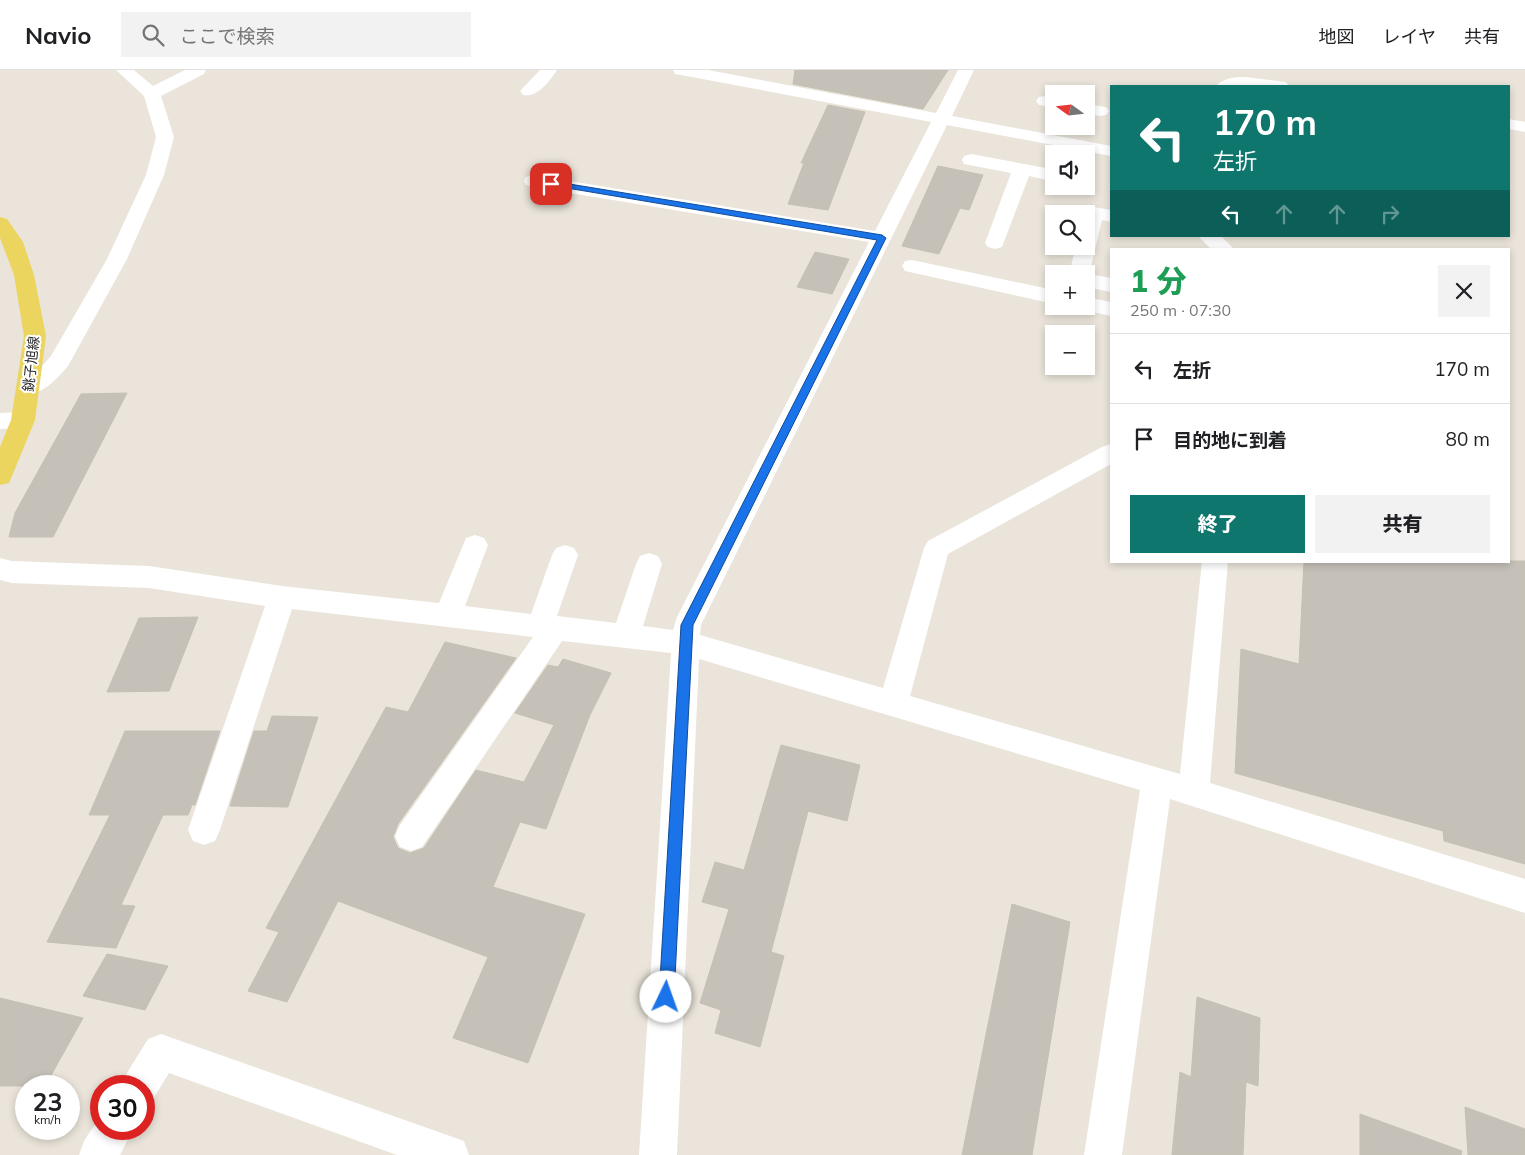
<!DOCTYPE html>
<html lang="ja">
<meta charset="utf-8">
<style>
:root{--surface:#fff;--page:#f2f2f2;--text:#202124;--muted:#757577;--line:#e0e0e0;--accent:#0f766e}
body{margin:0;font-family:Mulish,"Noto Sans JP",sans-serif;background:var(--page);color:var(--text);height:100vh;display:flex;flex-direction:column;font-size:19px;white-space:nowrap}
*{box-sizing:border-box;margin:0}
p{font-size:16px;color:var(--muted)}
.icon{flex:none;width:28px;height:28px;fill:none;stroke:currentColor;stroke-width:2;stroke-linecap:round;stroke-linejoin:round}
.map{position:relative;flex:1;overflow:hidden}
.sheet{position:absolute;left:1110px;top:178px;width:400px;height:315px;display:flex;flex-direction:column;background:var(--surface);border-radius:0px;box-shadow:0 2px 8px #0003}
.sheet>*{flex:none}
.hud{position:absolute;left:1110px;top:15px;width:400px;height:152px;border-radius:0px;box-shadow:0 2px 8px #0003;background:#0f766e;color:#fff;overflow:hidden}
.needle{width:32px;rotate:285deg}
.fabs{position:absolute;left:1045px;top:15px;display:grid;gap:10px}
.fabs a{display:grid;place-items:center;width:50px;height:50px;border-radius:0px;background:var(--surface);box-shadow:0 2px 8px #0003;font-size:25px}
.speed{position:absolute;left:15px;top:1005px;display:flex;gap:10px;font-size:25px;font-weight:700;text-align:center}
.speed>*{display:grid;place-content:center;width:65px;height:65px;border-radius:50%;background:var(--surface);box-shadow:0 2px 8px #0003;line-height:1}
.speed small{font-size:12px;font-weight:400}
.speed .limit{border:8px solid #d22;background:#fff;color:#111}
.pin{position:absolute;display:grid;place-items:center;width:42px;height:42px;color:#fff;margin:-21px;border-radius:10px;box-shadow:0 2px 8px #0006}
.me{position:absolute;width:55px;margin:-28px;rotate:3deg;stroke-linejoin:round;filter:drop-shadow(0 0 4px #0008)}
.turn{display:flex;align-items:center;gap:18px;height:105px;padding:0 20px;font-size:22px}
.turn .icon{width:65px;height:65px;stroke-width:2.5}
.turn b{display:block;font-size:35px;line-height:42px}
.lanes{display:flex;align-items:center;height:48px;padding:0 20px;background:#0003;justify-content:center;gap:25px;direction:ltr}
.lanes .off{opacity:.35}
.round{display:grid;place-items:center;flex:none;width:52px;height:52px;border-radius:0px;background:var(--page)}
.overview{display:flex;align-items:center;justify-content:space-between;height:85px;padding:0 20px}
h1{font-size:30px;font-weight:800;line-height:38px;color:#1e9e55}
.primary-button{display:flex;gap:10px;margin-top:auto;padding:10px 20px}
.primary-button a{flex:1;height:58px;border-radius:0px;background:var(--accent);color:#fff;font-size:20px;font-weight:800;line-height:58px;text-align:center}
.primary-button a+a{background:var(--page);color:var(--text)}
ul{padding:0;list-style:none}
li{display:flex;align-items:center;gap:15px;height:70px;padding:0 20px;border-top:1px solid var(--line)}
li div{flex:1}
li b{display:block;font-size:19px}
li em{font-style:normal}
header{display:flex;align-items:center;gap:30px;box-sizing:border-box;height:70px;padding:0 25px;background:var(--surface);border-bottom:1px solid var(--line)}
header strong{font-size:24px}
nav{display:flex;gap:28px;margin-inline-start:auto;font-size:18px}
.search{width:350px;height:45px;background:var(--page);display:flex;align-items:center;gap:12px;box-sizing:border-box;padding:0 18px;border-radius:0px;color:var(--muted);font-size:19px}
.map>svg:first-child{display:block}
</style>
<header>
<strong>Navio</strong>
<div class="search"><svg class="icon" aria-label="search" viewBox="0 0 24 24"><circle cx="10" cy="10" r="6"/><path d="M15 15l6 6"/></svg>ここで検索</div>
<nav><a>地図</a><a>レイヤ</a><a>共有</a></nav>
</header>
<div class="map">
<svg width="1525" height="1085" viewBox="0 0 1525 1085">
<rect width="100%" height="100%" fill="#eae4da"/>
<g fill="#c5c1b9" stroke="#c5c0b4">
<path d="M795,0H948L923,39L793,14Z"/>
<path d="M828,35L865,42L828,140L788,134L804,93H801Z"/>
<path d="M938,96L983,105L969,140L960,138L939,184L902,176Z"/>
<path d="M815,182L849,189L832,224L797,217Z"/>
<path d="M127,323L53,467H9L15,443L81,324Z"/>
<path d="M1304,491H1525V794L1444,771L1443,761L1235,703L1241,579L1299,594Z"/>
<path d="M198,547L169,621L107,622L139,548Z"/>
<path d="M445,572L516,588L398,754L393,767L398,778L410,783L424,778L476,700L524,712L554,655L515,643L548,595L558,597L563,589L611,603L590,645L546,759L520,752L493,817L585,844L528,993L453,968L488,887L338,831L287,932L248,921L279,862L266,858L386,637L408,642Z"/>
<path d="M272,646L318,647L288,737L230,736L254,661H267Z"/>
<path d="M125,661H220L195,735H192L188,745H163L121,835L135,836L116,878L47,872L110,745H89Z"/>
<path d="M781,675L860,695L847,751L808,741L771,882L784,886L760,977L715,963L721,940L700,933L729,839L702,832L715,792L744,800Z"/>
<path d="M1012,834L1070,852L1032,1085H962Z"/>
<path d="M107,884L168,896L145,940L83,926Z"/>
<path d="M1197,927L1260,948L1258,1016L1246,1012L1243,1085H1172L1180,1002L1191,1007Z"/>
<path d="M0,928L83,948L45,1016H0Z"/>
<path d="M1465,1037L1525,1059V1085H1468Z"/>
<path d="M1360,1044L1462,1081L1461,1085H1360Z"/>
</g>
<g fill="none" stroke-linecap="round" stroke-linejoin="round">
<g fill="#fff" fill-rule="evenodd">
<path d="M116,0H134L153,16L185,0H206L204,4L161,26L174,67L164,105L127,189L68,296C56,310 40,328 21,323L17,317L21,311L39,299L51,286L107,189L146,105L156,67L144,26Z"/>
<path d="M540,0H557C550,11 537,28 523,25L520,21Z"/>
<path d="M673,0H708L936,43L958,0H974L952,46L1111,76V86L947,55L701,555L700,565L883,618L924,478L928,471L1102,377L1111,374V394L948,484L910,626L1180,704L1202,491H1228L1210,713L1525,809V843L1170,729L1122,1085H1084L1140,720L699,589L677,1085H639L671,583L562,571L422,777L411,781L400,777L395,766L400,755L533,567L292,539L220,760L215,771L204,775L193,771L188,760L265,536L149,518L12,513L0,510V488L12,491L149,496L282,516L439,533L466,468L475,465L484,468L488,475L465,536L531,544L552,485L556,478L565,475L574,478L578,485L557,546L616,553L636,494L640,486L649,483L658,486L662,494L643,556L673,560L677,547L869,172L533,117L526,115L524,111L526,107L533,105L875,161L931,52L681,5L675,4Z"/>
<path d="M1245,7L1286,12L1289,16H1216C1222,8 1236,7 1245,7Z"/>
<path d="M1045,26L1054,28V38L1039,35L1036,31L1039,27Z"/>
<path d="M1086,34L1106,37L1109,41L1106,45L1100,46L1086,44Z"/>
<path d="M1509,49L1525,52V62L1509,59Z"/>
<path d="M971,84L1046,98L1054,96V108L1047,110L1029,106L1002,177L995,179L988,177L985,173L1011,103L964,94L962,90L964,86Z"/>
<path d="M1094,137L1111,140V152L1102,150L1089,204L1111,208V222L1086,217V204H1069L1076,176H1086V144L1084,143L1087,139Z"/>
<path d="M1198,166H1221L1234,179H1211Z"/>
<path d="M912,190L1054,220V234L905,201L902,196L905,191Z"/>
<path d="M1086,227L1111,232V246L1078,239L1077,236H1086Z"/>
<path d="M23,342L31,344L35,350L31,356L23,358L0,359V343Z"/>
<path d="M161,964L450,1066L464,1071L469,1085H397L169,1003L153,1029L144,1033V1016H122L127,1003L148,969Z"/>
<path d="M101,1045V1059H133L120,1085H79L84,1071Z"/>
</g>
<path fill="#ebd55e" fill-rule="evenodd" d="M0,147L7,149L23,172L34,205L46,266L35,350L12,406L9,413L0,415V377L11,350L24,266L14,205L0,168Z"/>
</g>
<path fill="#1a73e8" stroke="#114b97" d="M551,111L882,165L886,168L693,555L674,927L672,933L666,935L661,933L659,927L681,555L877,170L549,115V112Z"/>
<g text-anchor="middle" stroke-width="4" stroke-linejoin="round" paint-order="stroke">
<g font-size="14" fill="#282828" stroke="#fff">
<text transform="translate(31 294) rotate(-84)" y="5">銚子旭線</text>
</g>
</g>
</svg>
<div class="fabs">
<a><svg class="needle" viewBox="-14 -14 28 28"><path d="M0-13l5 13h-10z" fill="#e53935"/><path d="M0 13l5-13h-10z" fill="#757577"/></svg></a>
<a><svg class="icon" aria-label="sound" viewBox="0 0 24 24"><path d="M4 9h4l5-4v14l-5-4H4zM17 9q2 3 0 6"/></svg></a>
<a><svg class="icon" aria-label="search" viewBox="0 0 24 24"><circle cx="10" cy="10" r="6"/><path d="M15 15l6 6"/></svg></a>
<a>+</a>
<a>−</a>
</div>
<div class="speed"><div>23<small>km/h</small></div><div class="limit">30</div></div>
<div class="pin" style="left:551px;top:114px;background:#d93025"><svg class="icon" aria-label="arrive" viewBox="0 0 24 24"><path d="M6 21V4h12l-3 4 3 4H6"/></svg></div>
<svg class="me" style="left:666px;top:927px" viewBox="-20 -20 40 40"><circle r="19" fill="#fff"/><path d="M0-13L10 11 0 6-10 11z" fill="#1a73e8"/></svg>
<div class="hud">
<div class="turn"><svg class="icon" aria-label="left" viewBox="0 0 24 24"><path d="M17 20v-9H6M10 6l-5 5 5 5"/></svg><div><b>170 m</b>左折</div></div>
<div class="lanes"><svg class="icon" aria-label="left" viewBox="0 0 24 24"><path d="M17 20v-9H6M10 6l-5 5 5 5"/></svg><svg class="icon off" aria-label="ahead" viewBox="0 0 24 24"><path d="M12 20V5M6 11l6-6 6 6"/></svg><svg class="icon off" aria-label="ahead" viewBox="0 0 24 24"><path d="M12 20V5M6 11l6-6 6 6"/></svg><svg class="icon off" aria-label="right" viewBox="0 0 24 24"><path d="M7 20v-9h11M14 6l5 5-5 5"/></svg></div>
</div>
<section class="sheet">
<div class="overview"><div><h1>1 分</h1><p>250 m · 07:30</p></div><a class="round"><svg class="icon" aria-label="close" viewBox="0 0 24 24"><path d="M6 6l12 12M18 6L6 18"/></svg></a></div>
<ul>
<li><svg class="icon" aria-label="left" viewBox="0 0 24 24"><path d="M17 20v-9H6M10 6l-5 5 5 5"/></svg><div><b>左折</b></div><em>170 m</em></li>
<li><svg class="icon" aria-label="arrive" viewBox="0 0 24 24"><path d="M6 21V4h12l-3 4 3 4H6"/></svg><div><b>目的地に到着</b></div><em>80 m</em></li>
</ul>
<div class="primary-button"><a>終了</a><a>共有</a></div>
</section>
</div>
